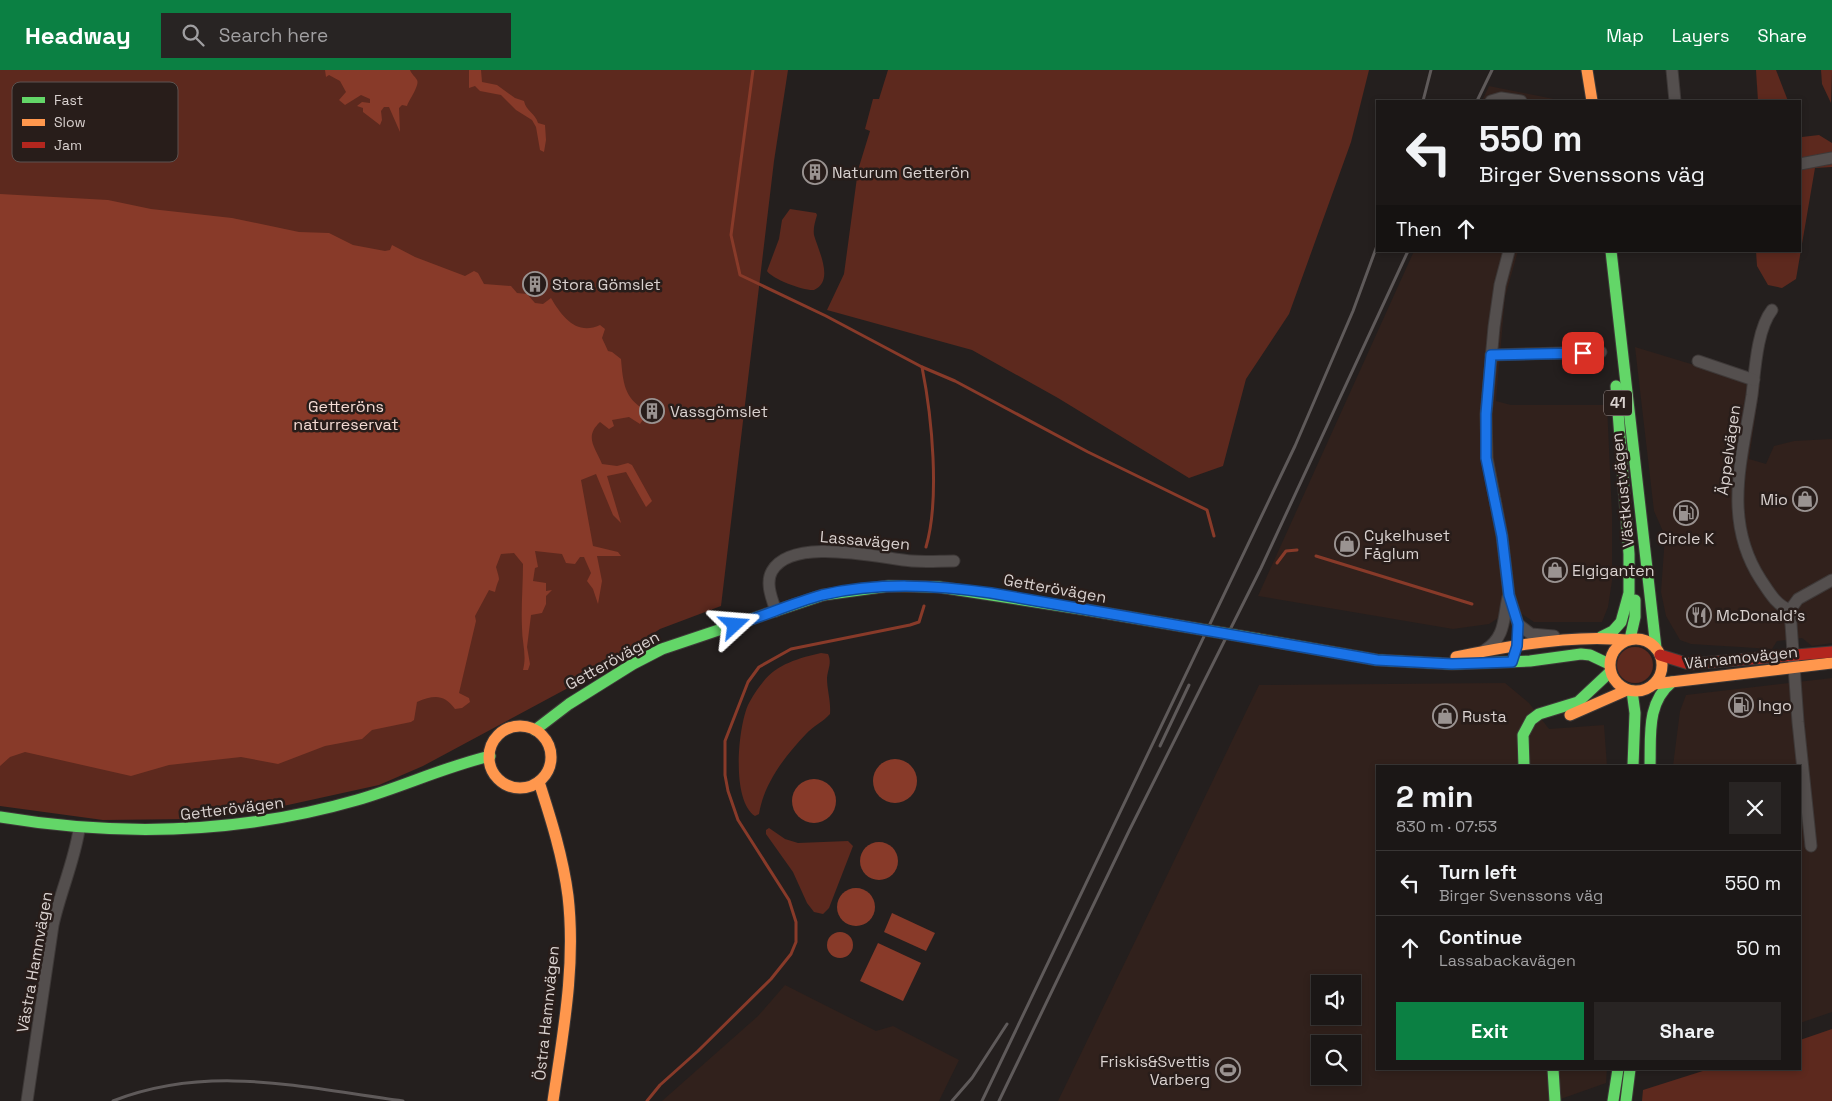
<!DOCTYPE html>
<meta charset="utf-8">
<style>
:root{--surface:#1b1716;--page:#282423;--text:#f1f3f6;--muted:#a09fa1;--line:#393635;--accent:#0b8043}
body{margin:0;font-family:"Space Grotesk",sans-serif;background:var(--page);color:var(--text);height:100vh;display:flex;flex-direction:column;font-size:19px;white-space:nowrap}
*{box-sizing:border-box;margin:0}
p{font-size:16px;color:var(--muted)}
.icon{flex:none;width:28px;height:28px;fill:none;stroke:currentColor;stroke-width:2;stroke-linecap:round;stroke-linejoin:round}
.map{position:relative;flex:1;overflow:hidden}
.details{position:absolute;left:1376px;top:695px;width:425px;height:305px;display:flex;flex-direction:column;background:var(--surface);border-radius:0px;box-shadow:0 2px 8px #0003,0 0 0 1px var(--line)}
.details>*{flex:none}
.top-card{position:absolute;left:1376px;top:30px;width:425px;height:152px;border-radius:0px;box-shadow:0 2px 8px #0003,0 0 0 1px var(--line);background:#1b1716;color:var(--text);overflow:hidden}
.tools{position:absolute;left:1311px;top:905px;display:grid;gap:10px}
.tools a{display:grid;place-items:center;width:50px;height:50px;border-radius:0px;background:var(--surface);box-shadow:0 2px 8px #0003,0 0 0 1px var(--line);font-size:25px}
.pin{position:absolute;display:grid;place-items:center;width:42px;height:42px;color:#fff;margin:-21px;border-radius:10px;box-shadow:0 2px 8px #0006}
.me{position:absolute;width:55px;margin:-28px;rotate:71deg;stroke-linejoin:round;filter:drop-shadow(0 0 4px #0008)}
.turn{display:flex;align-items:center;gap:18px;height:105px;padding:0 20px;font-size:22px}
.turn .icon{width:65px;height:65px;stroke-width:2.5}
.turn b{display:block;font-size:35px;line-height:42px}
.then{display:flex;align-items:center;height:48px;padding:0 20px;background:#0003;gap:10px;font-size:19px}
.round{display:grid;place-items:center;flex:none;width:52px;height:52px;border-radius:0px;background:var(--page)}
.headline{display:flex;align-items:center;justify-content:space-between;height:85px;padding:0 20px}
h1{font-size:30px;font-weight:600;line-height:38px}
.primary-button{display:flex;gap:10px;margin-top:auto;padding:10px 20px}
.primary-button a{flex:1;height:58px;border-radius:0px;background:var(--accent);color:#fff;font-size:20px;font-weight:600;line-height:58px;text-align:center}
.primary-button a+a{background:var(--page);color:var(--text)}
ul{padding:0;list-style:none}
li{display:flex;align-items:center;gap:15px;height:65px;padding:0 20px;border-top:1px solid var(--line)}
li div{flex:1}
li b{display:block;font-size:19px}
li em{font-style:normal}
header{display:flex;align-items:center;gap:30px;box-sizing:border-box;height:70px;padding:0 25px;background:var(--accent);color:#fff}
header strong{font-size:24px}
nav{display:flex;gap:28px;margin-inline-start:auto;font-size:18px}
.search{width:350px;height:45px;background:var(--page);display:flex;align-items:center;gap:12px;box-sizing:border-box;padding:0 18px;border-radius:0px;color:var(--muted);font-size:19px}
.map>svg:first-child{display:block}
</style>
<header>
<strong>Headway</strong>
<div class="search"><svg class="icon" aria-label="search" viewBox="0 0 24 24"><circle cx="10" cy="10" r="6"/><path d="M15 15l6 6"/></svg>Search here</div>
<nav><a>Map</a><a>Layers</a><a>Share</a></nav>
</header>
<div class="map">
<svg width="1832" height="1031" viewBox="0 0 1832 1031">
<rect width="100%" height="100%" fill="#241f1e"/>
<g fill="#31211c" fill-rule="evenodd">
<path d="M1489,16L1559,30V31H1482Z"/>
<path d="M1414,181H1518L1505,227L1496,331L1511,335H1607L1612,444V511L1608,537L1602,552H1534L1522,544H1504L1489,554L1453,559L1258,526Z"/>
<path d="M1635,277L1760,315L1749,389L1766,394L1774,376L1794,371L1832,369V573L1812,576L1802,568L1777,571L1772,579L1691,574L1680,570L1666,546L1661,522L1665,466L1654,441Z"/>
<path d="M1832,608V942L1800,953V696H1673L1680,641L1686,625Z"/>
<path d="M1505,613L1529,633L1549,659L1604,655L1607,696H1378V999H1607L1606,1013L1555,1031H1058L1259,615ZM1320,914H1352V946H1320ZM1320,974H1352V1006H1320Z"/>
<path d="M785,915L876,961L893,956L959,990L939,1031H662L758,946Z"/>
</g>
<g fill="#5d291e">
<path d="M0,0H788L774,91L721,536L660,559L568,618L423,696L379,715L256,742L191,749L103,750L0,736Z"/>
<path d="M888,0H1369L1351,72L1289,244L1246,309L1223,396L1189,408L1058,328L972,280L827,240L844,204L858,100L870,61L865,59L873,29H879Z"/>
<path d="M1756,0H1776L1788,31H1758Z"/>
<path d="M1821,0H1832L1831,33L1822,14Z"/>
<path d="M1800,63L1802,67L1819,65L1832,73V97L1815,98L1796,209L1782,218L1768,215L1757,196L1756,181H1800Z"/>
<path d="M790,139L816,143L817,145C815,152 813,158 814,165C818,180 835,211 814,220C804,221 772,209 767,201L779,169L782,150Z"/>
<circle cx="1635" cy="595" r="18"/>
<path d="M821,583L828,584C832,593 828,598 827,608C827,620 831,631 830,644C823,652 813,656 806,664C785,686 764,713 759,744L755,746C731,730 738,658 748,635C752,627 758,618 763,612C777,594 799,588 821,583Z"/>
<path d="M769,758L785,769L798,773L848,771L853,776L829,838L823,844L814,842L807,833L793,802L766,764V760Z"/>
<path d="M1832,959V1031H1642L1643,1020L1709,999H1800V970Z"/>
</g>
<g fill="#883a29">
<path d="M325,0H410C412,5 415,6 417,10C420,15 409,30 407,36L402,35L399,38L400,62L389,37H384L381,41L382,50L380,55L363,42V38L357,36L362,32L370,33V29L361,25L345,35L339,30L346,22L340,11L329,5L326,7Z"/>
<path d="M469,0H481L482,12L497,15L515,28L524,31C526,41 535,43 538,53L545,55L546,70L544,82L540,80L536,57L532,50L516,40L501,25L480,21L475,16L469,18Z"/>
<path d="M0,124L108,130L151,139L232,148L299,162L329,163L353,175L385,181L390,180L392,175L415,187L465,206L474,201L478,203L484,214L511,216L517,223L527,224L535,233L543,234L551,228C562,247 577,266 600,255L605,259L602,268L608,281L612,282L621,289C623,312 624,328 645,340L644,348L640,354L629,347L612,350L614,356L609,359L600,352C584,367 595,377 602,394L617,396L628,393L632,395L652,431L646,437L626,402L607,406L621,453L613,445L596,404L581,410L593,476L618,482L621,486H597L602,511L598,534L593,519L587,511L591,503L584,487H580L575,494L566,493L562,484L535,481L538,497L535,498L533,511L546,513V521L552,520L546,526V534L542,543L531,545L527,577L530,594L528,600H523C527,585 522,573 522,558C521,536 523,515 523,494L514,483L501,484L496,497C501,515 499,504 495,522L489,520L475,546L476,551L459,623L469,628L470,632L462,638L455,639C444,624 434,625 417,632L414,650L411,652L372,660L362,669L325,676L278,694L241,687L169,695L131,706L25,682L10,687L0,696Z"/>
<circle cx="895" cy="711" r="22"/>
<circle cx="814" cy="731" r="22"/>
<circle cx="879" cy="791" r="19"/>
<circle cx="856" cy="837" r="19"/>
<path d="M892,843L935,863L926,881L884,862Z"/>
<circle cx="840" cy="875" r="13"/>
<path d="M878,873L921,893L903,931L860,911Z"/>
</g>
<g fill="none" stroke-linecap="round" stroke-linejoin="round">
<g stroke="#883a29" stroke-width="3">
<path d="M753,0L731,165L740,205L826,246L922,297C932,347 940,429 926,477"/>
<path d="M922,297L955,311L1088,382L1207,440L1214,466"/>
<path d="M1316,486L1472,534"/>
<path d="M1277,493L1286,481L1297,480"/>
<path d="M647,1031L660,1015L698,981L771,909L791,884L796,872V852L789,830L738,750L728,721L725,705V671L748,612L759,597L791,579L910,555L919,552L924,536"/>
</g>
<defs>
<g id="street">
<path d="M1672,0L1675,31"/>
<path d="M1491,31L1501,28L1521,31"/>
<path d="M1800,94L1832,88"/>
<path d="M1509,181L1500,215L1494,257L1486,344L1487,388L1502,466L1509,525L1518,554L1531,564L1554,566"/>
<path d="M1772,240C1757,259 1755,300 1752,325C1742,390 1722,450 1761,510C1769,522 1776,535 1790,540"/>
<path d="M1491,285L1601,282"/>
<path d="M1698,291L1754,310"/>
<path d="M776,541C772,529 765,513 772,501C792,466 879,488 912,491C926,492 940,491 954,491"/>
<path d="M1485,580C1506,567 1503,548 1508,527"/>
<path d="M1811,776L1798,652L1790,540L1798,529L1832,510"/>
<path d="M27,1031L53,855C60,823 74,792 79,760"/>
</g>
<g id="fast">
<path d="M1611,181L1656,578"/>
<path d="M1601,567L1613,561L1621,552L1629,523V484L1616,316"/>
<path d="M1258,569L1377,590L1452,594L1530,591L1581,584L1590,585L1609,594"/>
<path d="M1630,569L1635,547V530"/>
<path d="M1632,621L1635,643L1633,696"/>
<path d="M535,660L569,634L633,594L662,579L823,525L889,516L939,517L1087,540"/>
<path d="M1524,696L1523,665L1531,650L1539,644L1578,632L1610,602"/>
<path d="M1650,696C1651,666 1646,633 1672,612"/>
<path d="M0,747C120,767 239,764 357,730C402,717 444,697 490,686"/>
<path d="M1553,999L1555,1031"/>
<path d="M1613,1031L1618,999"/>
<path d="M1626,1031L1630,999"/>
</g>
<g id="slow">
<path d="M1587,0L1592,31"/>
<circle cx="1636" cy="595" r="26"/>
<path d="M1456,587C1507,576 1575,564 1626,570"/>
<path d="M1654,614L1832,593"/>
<path d="M1570,645L1627,620"/>
<circle cx="520" cy="687" r="31"/>
<path d="M539,712C551,749 563,787 568,826C576,895 563,963 553,1031"/>
</g>
<path id="jam" d="M1660,585L1689,594L1832,582"/>
</defs>
<use href="#street" stroke="#3e3938" stroke-width="13"/>
<use href="#fast" stroke="#3e3938" stroke-width="13"/>
<use href="#slow" stroke="#3e3938" stroke-width="13"/>
<use href="#jam" stroke="#3e3938" stroke-width="13"/>
<use href="#street" stroke="#544f4e" stroke-width="11"/>
<use href="#fast" stroke="#63d668" stroke-width="11"/>
<use href="#slow" stroke="#ff974d" stroke-width="11"/>
<use href="#jam" stroke="#b3261e" stroke-width="11"/>
<g stroke="#5f5a5a" stroke-width="3">
<path d="M1423,31L1431,0"/>
<path d="M1477,31L1492,0"/>
<path d="M1160,676L1189,615"/>
<path d="M113,1031C210,993 304,1018 403,1031"/>
<path d="M952,1031L972,1008L1007,954"/>
<path d="M982,1031L1295,376L1353,241L1378,173"/>
<path d="M999,1031L1129,761L1261,498L1408,181"/>
</g>
<defs>
<path id="fast-bridge" d="M1087,540L1258,569"/>
</defs>
<use href="#fast-bridge" stroke="#3e3938" stroke-width="13" stroke-linecap="butt"/>
<use href="#fast-bridge" stroke="#63d668" stroke-width="11"/>
</g>
<g fill="none" stroke-linecap="round" stroke-linejoin="round">
<defs>
<path id="route" d="M735,555C764,546 793,533 822,525C878,512 935,515 991,523L1377,590L1452,594L1512,592L1517,576L1518,554L1509,525L1502,466L1486,388V344L1491,285L1583,283"/>
</defs>
<use href="#route" stroke="#114b97" stroke-width="12"/>
<use href="#route" stroke="#1a73e8" stroke-width="9"/>
</g>
<defs>
<symbol id="building-ring" viewBox="-11 -11 22 22"><circle r="9.5" fill="#281d1a" stroke="#9a9391" stroke-width="1.5"/><path d="M-4-6H4V6H1V3H-1V6H-4ZM-2.5-4.3h1.7v1.8h-1.7ZM.8-4.3h1.7v1.8H.8ZM-2.5-1h1.7V.8h-1.7ZM.8-1h1.7V.8H.8Z" fill="#9a9391"/></symbol>
<symbol id="shop-ring" viewBox="-11 -11 22 22"><circle r="9.5" fill="#281d1a" stroke="#9a9391" stroke-width="1.5"/><path d="M-5-2.5h2.3a2.7 3.5 0 0 1 5.4 0H5L5.5 6h-11ZM-1.5-2.5h3a1.5 2.3 0 0 0-3 0Z" fill="#9a9391"/></symbol>
<symbol id="fuel-ring" viewBox="-11 -11 22 22"><circle r="9.5" fill="#281d1a" stroke="#9a9391" stroke-width="1.5"/><path d="M-5.5-6h7V0h2V4h1.3V-2.5L3-4.5l.8-.8L6-3V5H2.5V1h-1V6h-7ZM-4.2-4.7v3.2H.2V-4.7Z" fill="#9a9391"/></symbol>
<symbol id="restaurant-ring" viewBox="-11 -11 22 22"><circle r="9.5" fill="#281d1a" stroke="#9a9391" stroke-width="1.5"/><path d="M-5-6h1v4h1v-4h1v4h1v-4h1v5L-1.5 .5V6h-2V.5L-5-1ZM5-6V6H3V1.5H1.5Q1.5-4 5-6Z" fill="#9a9391"/></symbol>
<symbol id="stadium-ring" viewBox="-11 -11 22 22"><circle r="9.5" fill="#281d1a" stroke="#9a9391" stroke-width="1.5"/><path d="M0-5a6.5 5 0 1 0 0 10a6.5 5 0 1 0 0-10ZM-3.5-1.8h7v3.6h-7Z" fill="#9a9391"/></symbol>
</defs>
<g fill-rule="evenodd">
<use href="#building-ring" x="801" y="88" width="28" height="28"/>
<use href="#building-ring" x="521" y="200" width="28" height="28"/>
<use href="#building-ring" x="638" y="327" width="28" height="28"/>
<use href="#shop-ring" x="1791" y="415" width="28" height="28"/>
<use href="#fuel-ring" x="1672" y="429" width="28" height="28"/>
<use href="#shop-ring" x="1333" y="460" width="28" height="28"/>
<use href="#shop-ring" x="1541" y="486" width="28" height="28"/>
<use href="#restaurant-ring" x="1685" y="531" width="28" height="28"/>
<use href="#fuel-ring" x="1727" y="621" width="28" height="28"/>
<use href="#shop-ring" x="1431" y="632" width="28" height="28"/>
<use href="#stadium-ring" x="1214" y="986" width="28" height="28"/>
</g>
<g text-anchor="middle" stroke-width="5" stroke-linejoin="round" paint-order="stroke">
<rect fill="#281d1a" stroke="#a49b99" stroke-width="1" x="1604" y="320.5" width="28" height="25" rx="4"/>
<g font-size="15" font-weight="bold" fill="#d9d1cf">
<text x="1618" y="338">41</text>
</g>
<g font-size="16" fill="#d9d1cf" stroke="#281d1a" text-anchor="start">
<text x="832" y="108">Naturum Getterön</text>
<text x="552" y="220">Stora Gömslet</text>
<text x="670" y="347">Vassgömslet</text>
<text x="1788" y="435" text-anchor="end">Mio</text>
<text x="1364" y="471">Cykelhuset<tspan x="1364" dy="18">Fåglum</tspan></text>
<text x="1686" y="474" text-anchor="middle">Circle K</text>
<text x="1572" y="506">Elgiganten</text>
<text x="1716" y="551">McDonald's</text>
<text x="1758" y="641">Ingo</text>
<text x="1462" y="652">Rusta</text>
<text x="1210" y="997" text-anchor="end">Friskis&amp;Svettis<tspan x="1210" dy="18">Varberg</tspan></text>
</g>
<g font-size="16" fill="#f4dbd4" stroke="#281d1a">
<text x="346" y="342">Getteröns<tspan x="346" dy="18">naturreservat</tspan></text>
</g>
<g font-size="16" fill="#d9d1cf" stroke="#281d1a">
<text transform="translate(1728 380) rotate(-82)" y="6">Äppelvägen</text>
<text transform="translate(1622 420) rotate(-96)" y="6">Västkustvägen</text>
<text transform="translate(865 470) rotate(5)" y="6">Lassavägen</text>
<text transform="translate(1055 518) rotate(10)" y="6">Getterövägen</text>
<text transform="translate(1741 587) rotate(-6)" y="6">Värnamovägen</text>
<text transform="translate(612 590) rotate(-29)" y="6">Getterövägen</text>
<text transform="translate(232 738) rotate(-7)" y="6">Getterövägen</text>
<text transform="translate(34 892) rotate(-80)" y="6">Västra Hamnvägen</text>
<text transform="translate(546 943) rotate(-84)" y="6">Östra Hamnvägen</text>
</g>
</g>
<rect x="12" y="12" width="166" height="80" rx="8" fill="#281d1a" stroke="#5d5350" stroke-width="1"/>
<rect x="22" y="27" width="23" height="6" fill="#63d668"/>
<rect x="22" y="49" width="23" height="7" fill="#ff974d"/>
<rect x="22" y="72" width="23" height="6" fill="#b3261e"/>
<g font-size="14" fill="#d9d1cf">
<text x="54" y="35">Fast</text>
<text x="54" y="57">Slow</text>
<text x="54" y="80">Jam</text>
</g>
</svg>
<div class="tools">
<a><svg class="icon" aria-label="sound" viewBox="0 0 24 24"><path d="M4 9h4l5-4v14l-5-4H4zM17 9q2 3 0 6"/></svg></a>
<a><svg class="icon" aria-label="search" viewBox="0 0 24 24"><circle cx="10" cy="10" r="6"/><path d="M15 15l6 6"/></svg></a>
</div>
<div class="pin" style="left:1583px;top:283px;background:#d93025"><svg class="icon" aria-label="arrive" viewBox="0 0 24 24"><path d="M6 21V4h12l-3 4 3 4H6"/></svg></div>
<svg class="me" style="left:735px;top:555px" viewBox="-20 -20 40 40"><path d="M0-17L14 15 0 8-14 15z" fill="#1a73e8" stroke="#fff" stroke-width="4"/></svg>
<div class="top-card">
<div class="turn"><svg class="icon" aria-label="left" viewBox="0 0 24 24"><path d="M17 20v-9H6M10 6l-5 5 5 5"/></svg><div><b>550 m</b>Birger Svenssons väg</div></div>
<div class="then">Then<svg class="icon" aria-label="ahead" viewBox="0 0 24 24"><path d="M12 20V5M6 11l6-6 6 6"/></svg></div>
</div>
<section class="details">
<div class="headline"><div><h1>2 min</h1><p>830 m · 07:53</p></div><a class="round"><svg class="icon" aria-label="close" viewBox="0 0 24 24"><path d="M6 6l12 12M18 6L6 18"/></svg></a></div>
<ul>
<li><svg class="icon" aria-label="left" viewBox="0 0 24 24"><path d="M17 20v-9H6M10 6l-5 5 5 5"/></svg><div><b>Turn left</b><p>Birger Svenssons väg</p></div><em>550 m</em></li>
<li><svg class="icon" aria-label="ahead" viewBox="0 0 24 24"><path d="M12 20V5M6 11l6-6 6 6"/></svg><div><b>Continue</b><p>Lassabackavägen</p></div><em>50 m</em></li>
</ul>
<div class="primary-button"><a>Exit</a><a>Share</a></div>
</section>
</div>
